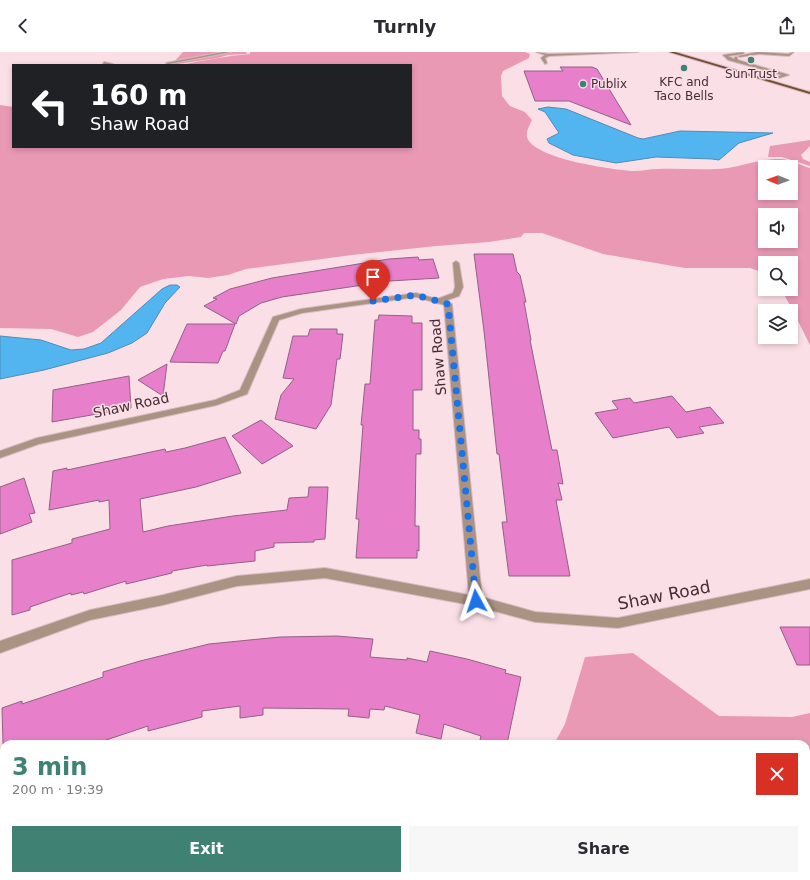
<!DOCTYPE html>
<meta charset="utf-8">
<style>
:root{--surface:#fff;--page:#f7f7f7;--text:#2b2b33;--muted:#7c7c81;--accent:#3f8274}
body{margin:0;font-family:"DejaVu Sans",sans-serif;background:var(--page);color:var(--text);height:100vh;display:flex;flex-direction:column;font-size:15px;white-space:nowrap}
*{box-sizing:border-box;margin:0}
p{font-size:13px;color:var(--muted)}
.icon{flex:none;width:22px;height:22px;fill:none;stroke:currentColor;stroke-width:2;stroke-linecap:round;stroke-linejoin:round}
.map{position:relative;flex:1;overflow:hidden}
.panel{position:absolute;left:0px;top:688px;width:810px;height:140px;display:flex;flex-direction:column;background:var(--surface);border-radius:12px 12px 0 0;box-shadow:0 2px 6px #0003}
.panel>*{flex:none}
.top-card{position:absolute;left:12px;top:12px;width:400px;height:84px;border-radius:0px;box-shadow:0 2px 6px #0003;background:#202124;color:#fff;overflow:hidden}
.needle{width:26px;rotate:271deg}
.buttons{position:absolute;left:758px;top:108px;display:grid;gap:8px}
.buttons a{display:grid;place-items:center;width:40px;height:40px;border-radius:0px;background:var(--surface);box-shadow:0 2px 6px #0003;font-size:20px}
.pin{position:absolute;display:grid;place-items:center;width:34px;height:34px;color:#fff;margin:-41px -17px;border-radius:50% 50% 50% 0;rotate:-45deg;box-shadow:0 0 4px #0007}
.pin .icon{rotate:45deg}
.me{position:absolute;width:44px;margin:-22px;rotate:355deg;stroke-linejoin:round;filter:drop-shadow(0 0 3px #0008)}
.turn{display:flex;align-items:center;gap:14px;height:84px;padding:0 12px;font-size:18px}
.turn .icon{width:52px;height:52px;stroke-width:2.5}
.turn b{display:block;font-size:28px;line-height:34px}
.round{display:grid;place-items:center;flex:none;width:42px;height:42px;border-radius:0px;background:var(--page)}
.summary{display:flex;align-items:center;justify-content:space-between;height:68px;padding:0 12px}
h1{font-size:24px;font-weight:800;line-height:30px;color:var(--accent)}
.primary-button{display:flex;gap:8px;margin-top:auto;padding:8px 12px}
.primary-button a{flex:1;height:46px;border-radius:0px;background:var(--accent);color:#fff;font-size:16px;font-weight:800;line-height:46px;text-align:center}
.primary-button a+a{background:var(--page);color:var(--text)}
header{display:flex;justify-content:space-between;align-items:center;height:52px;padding:0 12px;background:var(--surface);font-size:18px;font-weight:800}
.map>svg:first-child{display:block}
</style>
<header><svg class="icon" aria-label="back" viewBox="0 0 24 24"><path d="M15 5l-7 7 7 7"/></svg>Turnly<svg class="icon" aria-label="share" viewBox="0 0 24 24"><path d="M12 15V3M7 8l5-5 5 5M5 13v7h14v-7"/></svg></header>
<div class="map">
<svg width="810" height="828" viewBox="0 0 810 828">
<rect width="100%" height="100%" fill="#fbdfe7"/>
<g fill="#ea99b4" fill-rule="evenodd">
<path d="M183,0H246L247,2L228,3L218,6L171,13Z"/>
<path d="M250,0H525L530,2L529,6L503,19L501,24L502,44L510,54L525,60L532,68C529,74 526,79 527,85C533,107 614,118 634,119C642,119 650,117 658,117C681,116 704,119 728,116C745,113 761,107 778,107C788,106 800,113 810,116V293L793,259L781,237H791V211H765V221L750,216H685L603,202L542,181H524L521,185L489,190L436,194L352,203L246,217L228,223L208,226L189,224L163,227L140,235L121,258L93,280L78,285L51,277L0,276V53L13,55V95H411V13H181C204,8 227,4 250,2ZM765,115H791V141H765ZM765,163H791V189H765Z"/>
<path d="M810,88V94L801,103L803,107L810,110V114L782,105H768L770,94Z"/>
<path d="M633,601L719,664L792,665L810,661V828H0V819L4,815V824H806V692H554L565,672L585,605Z"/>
</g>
<g fill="#53b5f0" stroke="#4f8cb8">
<path d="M548,55L566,57L638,86L643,87L680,79L773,81L739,91L719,108L712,107L656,105L616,111L573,103L549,91L547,87L559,81L545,60L538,57Z"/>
<path d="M170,233H177L180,235L165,251L147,281L132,291L108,301L44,318L0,327V284L41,288L71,298L84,297L101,291L162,237Z"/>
</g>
<g fill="#e77fcb" stroke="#936184">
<path d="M560,15H592L597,17L631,73L569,49H535L524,19H563Z"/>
<path d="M474,202H513L517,220L520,223L526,250H524L531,288H530L552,398H557L563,432L558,431L562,448H556L570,524H509L502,470H507L499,402H497L484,279Z"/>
<path d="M418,205L419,208L433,207L439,226L390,229L282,245L261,251L239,264L236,272L204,254L217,247L213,246L230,237L272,226L389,207Z"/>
<path d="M379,263L412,264V271H422V338H413V378H419V387H421V402H416L415,474H419V499L417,498V506H356L359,467H356L363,373H361L365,332H370L375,268H378Z"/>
<path d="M187,272H235L225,299H223L218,311L170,310Z"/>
<path d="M310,277H337V282H343L340,307H337L331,353L316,377L275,367L281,343L294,327L283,326L293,284H308Z"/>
<path d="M167,312L163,344L138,328Z"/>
<path d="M129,324L131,356L52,370L53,338Z"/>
<path d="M672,344L686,360L710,355L724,371L699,375L704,381L677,386L669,375L613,386L595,361L618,357L612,349L630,346L634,351Z"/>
<path d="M261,368L293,394L262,412L232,384Z"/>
<path d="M225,385L241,421L196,435L140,447L143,480L168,474L233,464L287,458L289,446L308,445L309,435H328L325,487L314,488V490L274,491V495L255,499V509L207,514V513L172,519V521L126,532V529L84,542L83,540L71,543V541L30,555V558L12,563V508L72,491V487L110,477L109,448L99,450V448L49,458L53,419L67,416V418L165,397L166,400L185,396Z"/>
<path d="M24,426L35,461L29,462L32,470L0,482V435Z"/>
<path d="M780,575H810V613H797Z"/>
<path d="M337,584L373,587L370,605L407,608V606L427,610L430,599L467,607L506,618L505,621L521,625L507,692H479L481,684L444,672L441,687L416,681L420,663L385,654L384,658L370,657L369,666L348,664L349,657L263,656V663L240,666V654L202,659V665L148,679V674L106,688V692H3L2,656L22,649V652L103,625V620L140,609L209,592L280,585Z"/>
</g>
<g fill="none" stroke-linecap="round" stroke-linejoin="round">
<defs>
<g id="minor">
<path d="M223,0H231L168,12L166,11Z"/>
<path d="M536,0L548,2L638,0L549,4L545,6L547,11L545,12L541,6L545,3Z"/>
<path d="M744,0L743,2L728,4L734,7L735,5H737L738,8L789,23L779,26V24L782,23L728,8L723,3Z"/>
<path d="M758,0L788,2L794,0L789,4L759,2L740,5L738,4Z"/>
<path d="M104,10L113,12L114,13L103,12Z"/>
<path d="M456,209L459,211L463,235L459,244L445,249L452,252L482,545L535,560L618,566L810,527V537L618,576L535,570L476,554L325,526L237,534L163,553L90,568L0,601V589L90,558L163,543L237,524L325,516L469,543L444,253L416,245L302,261L279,268L247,342L217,353L39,392L0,406V399L37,386L215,348L240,338L273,265L301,257L416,241L437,247L453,241L455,235L453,211Z"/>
</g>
<path id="major" d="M669,0H675L810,40V42Z"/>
</defs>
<use href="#minor" stroke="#d7bbc3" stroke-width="2"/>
<use href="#major" stroke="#d7bbc3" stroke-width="2"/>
<use href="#minor" fill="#aa9382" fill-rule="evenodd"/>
<use href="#major" fill="#744d2e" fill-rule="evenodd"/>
</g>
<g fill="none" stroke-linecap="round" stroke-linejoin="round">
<path stroke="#1a73e8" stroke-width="7" stroke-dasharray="0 12.6" d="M373,249L416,243L448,252L476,549"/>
</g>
<g fill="#3f8274" stroke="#fbdfe7" stroke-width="1.5">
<circle cx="751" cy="8" r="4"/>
<circle cx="684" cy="16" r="4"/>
<circle cx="583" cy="32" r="4"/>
</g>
<g text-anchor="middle" stroke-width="3" stroke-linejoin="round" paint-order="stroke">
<g font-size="12" fill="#462c34" stroke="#fbdfe7">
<text x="751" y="26">SunTrust</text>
<text x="684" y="34">KFC and<tspan x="684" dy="14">Taco Bells</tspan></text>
<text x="591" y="36" text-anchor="start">Publix</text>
</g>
<g font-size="14" fill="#462c34" stroke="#fbdfe7">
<text transform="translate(438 305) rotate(-95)" y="5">Shaw Road</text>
<text transform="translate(131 353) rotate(-12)" y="5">Shaw Road</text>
</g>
<g font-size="17" fill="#462c34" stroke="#fbdfe7">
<text transform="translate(664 543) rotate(-11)" y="6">Shaw Road</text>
</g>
</g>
</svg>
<div class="buttons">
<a><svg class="needle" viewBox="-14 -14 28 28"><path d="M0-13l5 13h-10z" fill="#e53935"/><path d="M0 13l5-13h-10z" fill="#7c7c81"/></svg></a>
<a><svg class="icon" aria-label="sound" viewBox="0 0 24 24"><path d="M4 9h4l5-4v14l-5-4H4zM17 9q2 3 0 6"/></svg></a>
<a><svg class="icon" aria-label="search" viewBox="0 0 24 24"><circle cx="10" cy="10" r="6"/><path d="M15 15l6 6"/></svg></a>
<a><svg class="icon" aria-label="layers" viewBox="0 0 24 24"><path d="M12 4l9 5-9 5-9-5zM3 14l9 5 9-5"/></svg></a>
</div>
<div class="pin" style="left:373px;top:249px;background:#d93025"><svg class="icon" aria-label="arrive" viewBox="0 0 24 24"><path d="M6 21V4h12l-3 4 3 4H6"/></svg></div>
<svg class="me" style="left:476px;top:549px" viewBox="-20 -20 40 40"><path d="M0-17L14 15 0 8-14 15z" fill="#1a73e8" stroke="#fff" stroke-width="4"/></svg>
<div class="top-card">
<div class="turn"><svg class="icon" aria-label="left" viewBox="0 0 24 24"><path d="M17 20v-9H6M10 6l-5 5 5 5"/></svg><div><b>160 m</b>Shaw Road</div></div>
</div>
<section class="panel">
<div class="summary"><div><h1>3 min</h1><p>200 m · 19:39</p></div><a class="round" style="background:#d93025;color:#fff"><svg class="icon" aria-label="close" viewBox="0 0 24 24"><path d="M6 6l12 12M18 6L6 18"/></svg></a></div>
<div class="primary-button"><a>Exit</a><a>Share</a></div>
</section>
</div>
